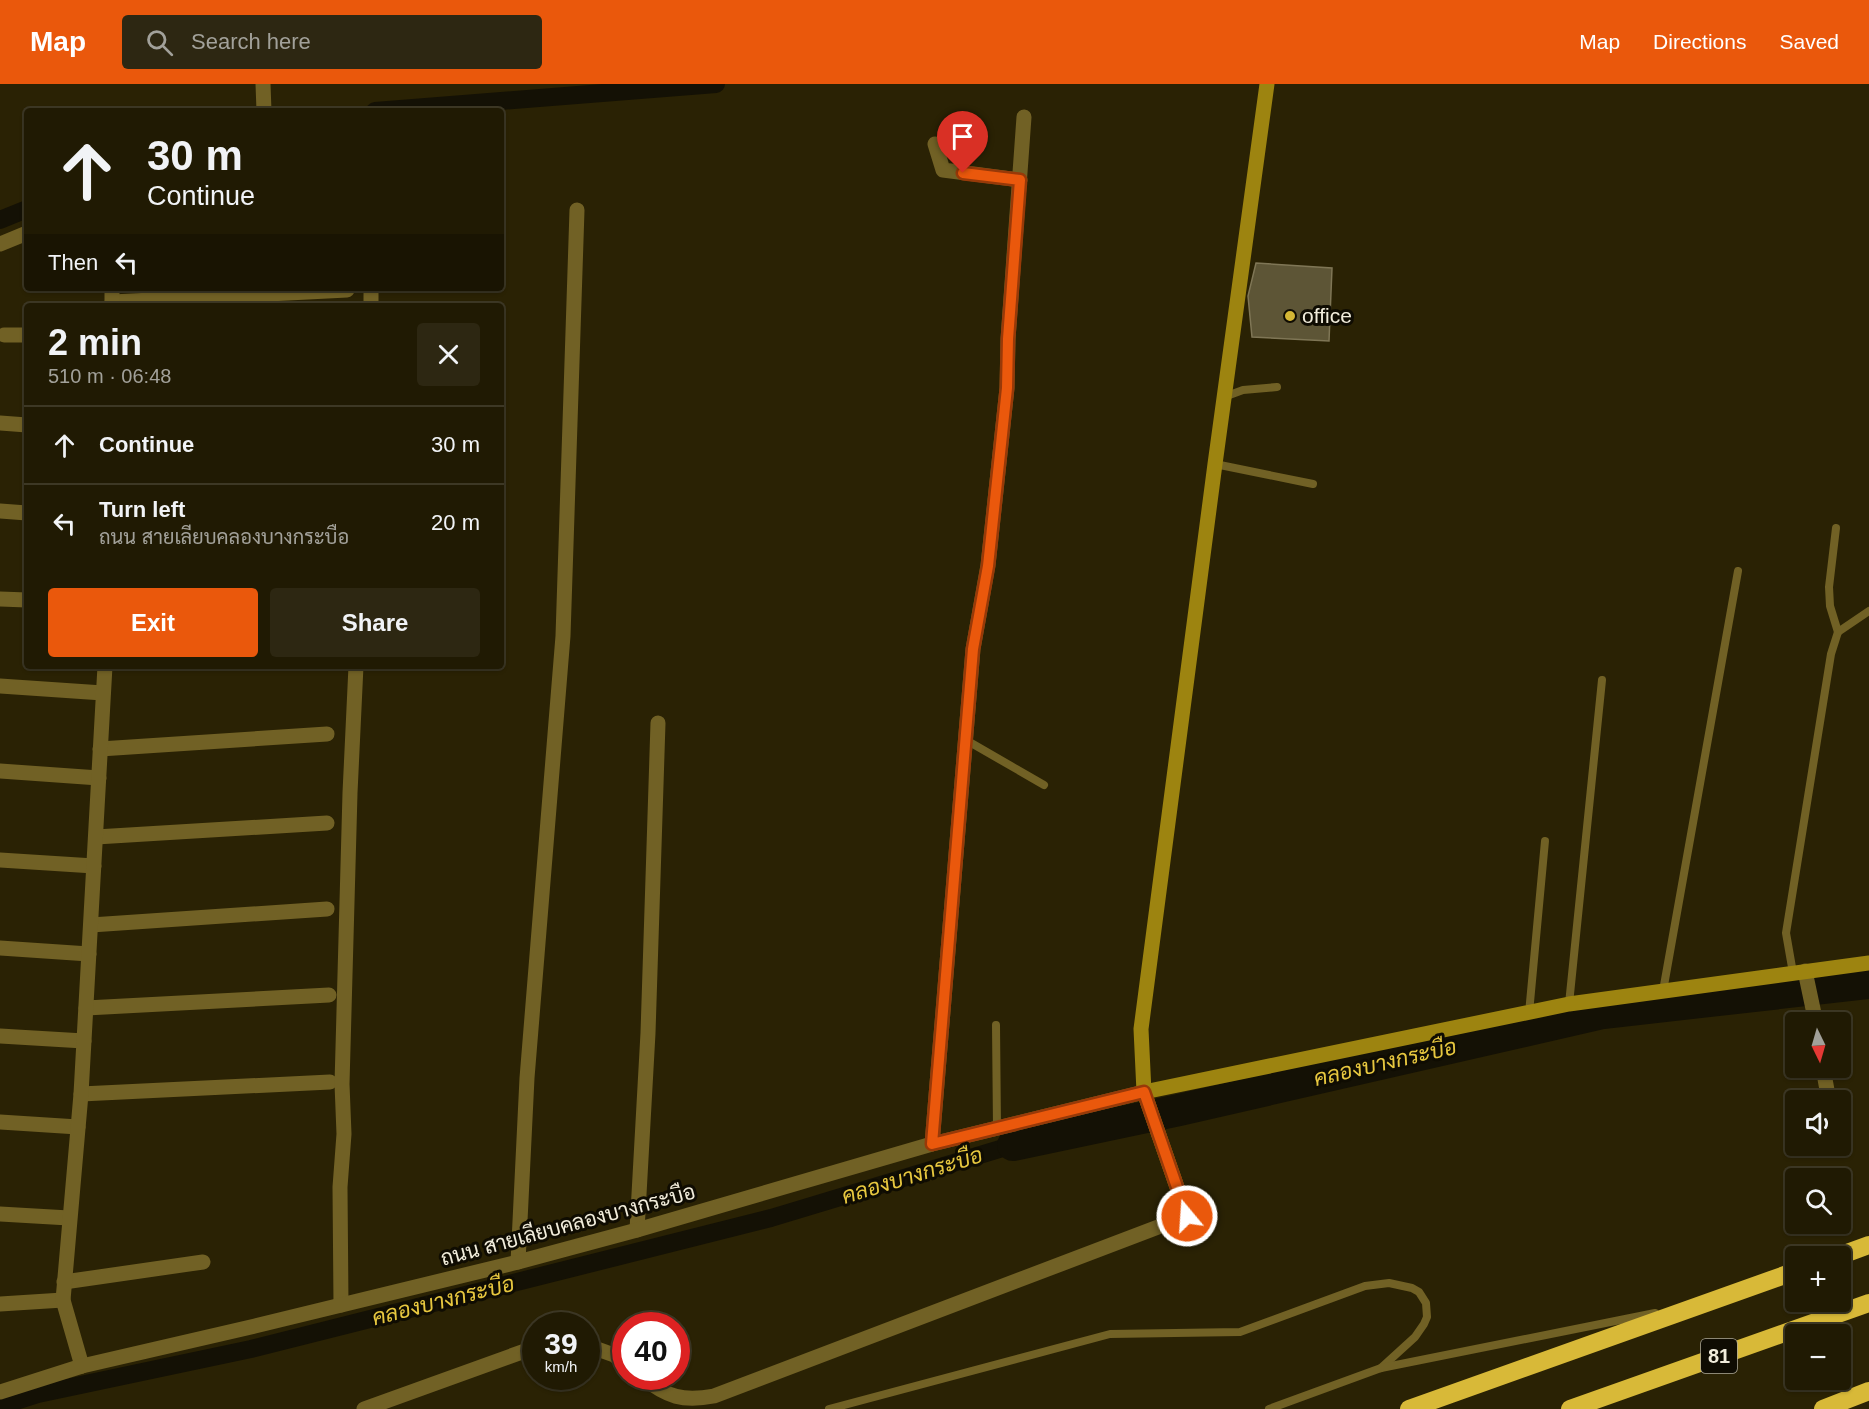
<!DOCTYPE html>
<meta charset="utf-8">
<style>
:root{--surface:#201a03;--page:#2d2712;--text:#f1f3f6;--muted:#a2a19a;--line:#3d3825;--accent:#ea580c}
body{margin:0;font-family:Helvetica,Sarabun,sans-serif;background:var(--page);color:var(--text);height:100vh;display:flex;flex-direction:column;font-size:22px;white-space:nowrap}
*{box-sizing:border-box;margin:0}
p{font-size:20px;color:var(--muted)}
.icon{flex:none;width:33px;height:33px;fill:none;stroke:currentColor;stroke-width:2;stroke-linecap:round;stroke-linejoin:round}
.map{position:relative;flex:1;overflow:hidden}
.details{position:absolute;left:24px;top:219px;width:480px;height:366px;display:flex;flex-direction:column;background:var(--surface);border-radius:6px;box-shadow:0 2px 4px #0004,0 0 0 2px var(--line)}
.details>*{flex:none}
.top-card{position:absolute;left:24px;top:24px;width:480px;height:183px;border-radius:6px;box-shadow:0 2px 4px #0004,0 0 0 2px var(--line);background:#201a03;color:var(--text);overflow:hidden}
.needle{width:39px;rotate:175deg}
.tools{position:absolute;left:1785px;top:928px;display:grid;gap:12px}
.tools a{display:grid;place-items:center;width:66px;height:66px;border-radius:6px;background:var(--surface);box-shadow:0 2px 4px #0004,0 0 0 2px var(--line);font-size:30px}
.speed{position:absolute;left:522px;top:1228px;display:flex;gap:12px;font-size:30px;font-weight:700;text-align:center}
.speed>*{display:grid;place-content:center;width:78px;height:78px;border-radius:50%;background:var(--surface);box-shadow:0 2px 4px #0004,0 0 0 2px var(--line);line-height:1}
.speed small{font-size:15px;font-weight:400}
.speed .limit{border:9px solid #d22;background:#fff;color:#111}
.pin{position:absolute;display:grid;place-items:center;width:51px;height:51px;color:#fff;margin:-62px -26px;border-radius:50% 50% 50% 0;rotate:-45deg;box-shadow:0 0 6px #0007}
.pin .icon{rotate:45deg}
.me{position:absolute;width:66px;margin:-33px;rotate:342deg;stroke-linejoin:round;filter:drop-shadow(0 0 4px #0008)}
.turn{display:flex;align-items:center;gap:21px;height:126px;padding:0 24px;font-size:27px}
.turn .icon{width:78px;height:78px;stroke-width:2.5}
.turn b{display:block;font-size:42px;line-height:51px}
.then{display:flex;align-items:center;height:57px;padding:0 24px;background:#0003;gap:12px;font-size:22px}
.round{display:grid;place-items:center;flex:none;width:63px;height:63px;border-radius:6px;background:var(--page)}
.overview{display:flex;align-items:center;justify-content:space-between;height:102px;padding:0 24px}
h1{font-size:36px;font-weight:600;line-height:45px}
.button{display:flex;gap:12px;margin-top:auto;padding:12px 24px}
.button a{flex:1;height:69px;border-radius:6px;background:var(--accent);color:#fff;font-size:24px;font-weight:600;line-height:69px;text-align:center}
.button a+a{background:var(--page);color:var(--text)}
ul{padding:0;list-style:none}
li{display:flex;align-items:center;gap:18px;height:78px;padding:0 24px;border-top:2px solid var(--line)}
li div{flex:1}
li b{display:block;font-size:22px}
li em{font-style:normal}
header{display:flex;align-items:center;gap:36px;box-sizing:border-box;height:84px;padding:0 30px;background:var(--accent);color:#fff}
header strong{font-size:28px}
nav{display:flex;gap:33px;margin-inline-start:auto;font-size:21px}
.search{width:420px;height:54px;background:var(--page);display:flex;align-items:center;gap:15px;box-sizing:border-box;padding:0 21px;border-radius:6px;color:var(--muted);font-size:22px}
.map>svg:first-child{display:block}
</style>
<header>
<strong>Map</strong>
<div class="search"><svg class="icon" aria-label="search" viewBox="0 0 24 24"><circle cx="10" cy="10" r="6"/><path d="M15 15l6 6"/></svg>Search here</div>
<nav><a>Map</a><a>Directions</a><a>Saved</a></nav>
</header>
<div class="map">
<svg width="1869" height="1325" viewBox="0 0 1869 1325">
<rect width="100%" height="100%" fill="#2a2204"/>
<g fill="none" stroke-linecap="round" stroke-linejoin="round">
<g stroke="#141105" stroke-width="18">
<path d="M375,27L716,0"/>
<path d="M0,136L27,125"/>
<path d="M0,1322L38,1310L251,1265L771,1134L1013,1061"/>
</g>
<path stroke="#141105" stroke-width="32" d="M1013,1061L1179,1026L1603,929L1869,899"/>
</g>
<path fill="#5d5536" stroke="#7f7656" stroke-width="1.5" d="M1256,179L1332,184L1329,257L1252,253L1248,212Z"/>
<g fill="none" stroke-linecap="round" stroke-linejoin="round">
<g stroke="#716125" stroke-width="8">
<path d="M1224,313L1243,306L1277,303"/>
<path d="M1215,380L1313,400"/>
<path d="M1836,444L1829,503L1830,522L1838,548"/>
<path d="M966,656L1044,701"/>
<path d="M1793,889L1786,849L1831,570L1838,548L1869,527"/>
<path d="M1663,907L1738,487"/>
<path d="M1569,920L1602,596"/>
<path d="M1529,929L1545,757"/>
<path d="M996,941L997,1044"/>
<path d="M829,1325L1110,1250L1240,1248L1365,1202L1389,1199L1412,1204L1419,1208L1426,1219L1427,1233L1424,1240L1415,1253L1381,1284"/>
<path d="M1269,1325L1381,1284L1655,1229"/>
</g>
<g stroke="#716125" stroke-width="15">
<path d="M263,0L264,27"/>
<path d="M935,60L943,86L1020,96"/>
<path d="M0,160L27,149"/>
<path d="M371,204V222"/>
<path d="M112,218L347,206"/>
<path d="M112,222V204"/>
<path d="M4,251H27"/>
<path d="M0,339L27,341"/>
<path d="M0,427L27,429"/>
<path d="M0,515L27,516"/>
<path d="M0,602L103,609"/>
<path d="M100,665L327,650"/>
<path d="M0,687L99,694"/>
<path d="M96,753L327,739"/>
<path d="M0,776L94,782"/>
<path d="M91,841L327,825"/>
<path d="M0,864L89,870"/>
<path d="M1805,887L1816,939"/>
<path d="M86,924L329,911"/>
<path d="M0,952L84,957"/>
<path d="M1823,984L1829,1017"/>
<path d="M81,1010L330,998"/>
<path d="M0,1038L78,1043"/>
<path d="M932,1060L973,565L988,481L1007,304L1008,255L1024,33"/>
<path d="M0,1130L69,1134"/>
<path d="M637,1146L648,949L658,639"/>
<path d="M518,1178L527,994L563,552L577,126"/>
<path d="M64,1198L203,1178"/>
<path d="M0,1220L63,1216"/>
<path d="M341,1221L340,1103L344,1050L342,1000L350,709L356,582"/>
<path d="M586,1261L614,1271L626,1280"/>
<path d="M82,1282L63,1216L81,1010L105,582"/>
<path d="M642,1293C667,1313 683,1318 714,1312L1187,1132"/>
<path d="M0,1308L82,1282L255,1242L518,1178L637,1146L932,1060L1144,1008"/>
<path d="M364,1325L536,1263"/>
</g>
<g stroke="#9d8410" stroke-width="15">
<path d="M1144,1008L1569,920L1869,879"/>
<path d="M1187,1132L1144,1008L1141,945L1215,380L1267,0"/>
</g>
<g stroke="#d8b938" stroke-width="18">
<path d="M1836,1173L1869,1161"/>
<path d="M1409,1325L1796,1187"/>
<path d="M1570,1325L1869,1219"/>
<path d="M1823,1325L1869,1307"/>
</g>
</g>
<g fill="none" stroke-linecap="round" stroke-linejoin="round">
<defs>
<path id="route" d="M963,89L1020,96L1008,255L1007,304L988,482L973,565L932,1060L1144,1008L1187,1132"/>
</defs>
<use href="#route" stroke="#983908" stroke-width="15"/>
<use href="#route" stroke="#ea580c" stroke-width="10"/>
</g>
<circle fill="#d4b635" stroke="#0f0c02" stroke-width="2" cx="1290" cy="232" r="6"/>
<g text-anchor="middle" stroke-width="6" stroke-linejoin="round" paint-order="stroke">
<rect fill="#0f0c02" stroke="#ada99a" stroke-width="1.5" x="1701" y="1255" width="36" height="34" rx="4.5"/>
<g font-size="20" font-weight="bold" fill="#f1ecdb">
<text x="1719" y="1279">81</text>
</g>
<g font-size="21" fill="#f1ecdb" stroke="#0f0c02" text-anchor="start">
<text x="1302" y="239">office</text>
</g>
<g font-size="21" fill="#f1ecdb" stroke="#0f0c02">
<text transform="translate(568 1141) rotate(-15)" y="7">ถนน สายเลียบคลองบางกระบือ</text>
</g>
<g font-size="22" font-style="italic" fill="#e7c73f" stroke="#0f0c02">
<text transform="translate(1385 978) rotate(-13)" y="8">คลองบางกระบือ</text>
<text transform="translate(912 1091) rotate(-17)" y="8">คลองบางกระบือ</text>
<text transform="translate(443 1216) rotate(-14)" y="8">คลองบางกระบือ</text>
</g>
</g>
</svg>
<div class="tools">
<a><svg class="needle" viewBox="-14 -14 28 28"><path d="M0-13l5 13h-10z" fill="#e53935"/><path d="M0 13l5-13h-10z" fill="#a2a19a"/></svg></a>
<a><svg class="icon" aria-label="sound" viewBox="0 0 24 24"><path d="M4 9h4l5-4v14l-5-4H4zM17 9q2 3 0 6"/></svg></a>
<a><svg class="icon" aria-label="search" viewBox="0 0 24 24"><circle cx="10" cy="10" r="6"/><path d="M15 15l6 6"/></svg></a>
<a>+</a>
<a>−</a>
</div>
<div class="speed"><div>39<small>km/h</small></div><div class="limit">40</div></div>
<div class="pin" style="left:963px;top:89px;background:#d93025"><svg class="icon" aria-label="arrive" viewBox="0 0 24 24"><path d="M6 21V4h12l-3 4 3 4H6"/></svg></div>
<svg class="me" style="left:1187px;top:1132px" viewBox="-20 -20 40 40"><circle r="17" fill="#ea580c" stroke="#fff" stroke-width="3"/><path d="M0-11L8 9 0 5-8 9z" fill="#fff"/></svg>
<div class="top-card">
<div class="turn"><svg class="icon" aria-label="ahead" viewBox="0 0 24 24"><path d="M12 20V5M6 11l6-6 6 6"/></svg><div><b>30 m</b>Continue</div></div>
<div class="then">Then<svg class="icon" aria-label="left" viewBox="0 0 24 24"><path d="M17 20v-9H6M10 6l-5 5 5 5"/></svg></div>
</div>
<section class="details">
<div class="overview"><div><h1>2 min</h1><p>510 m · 06:48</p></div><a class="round"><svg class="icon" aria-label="close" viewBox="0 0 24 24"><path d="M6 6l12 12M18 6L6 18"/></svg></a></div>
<ul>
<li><svg class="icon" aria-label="ahead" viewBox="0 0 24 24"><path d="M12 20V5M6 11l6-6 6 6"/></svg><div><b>Continue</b></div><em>30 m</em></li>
<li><svg class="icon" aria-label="left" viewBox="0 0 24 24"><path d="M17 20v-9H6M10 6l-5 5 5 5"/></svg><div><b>Turn left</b><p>ถนน สายเลียบคลองบางกระบือ</p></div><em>20 m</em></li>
</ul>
<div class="button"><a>Exit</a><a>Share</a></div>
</section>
</div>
